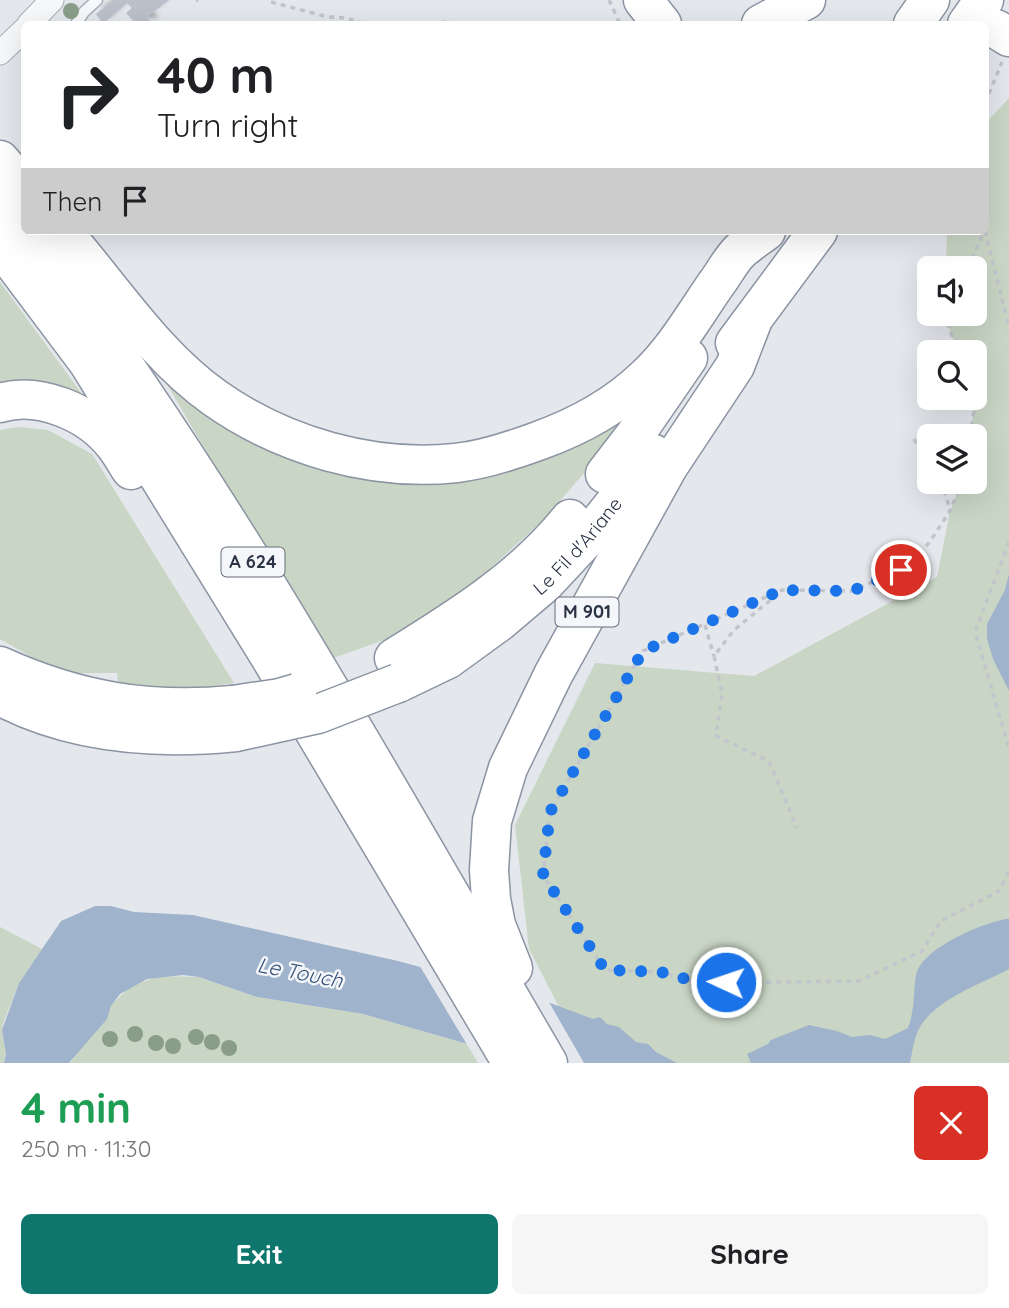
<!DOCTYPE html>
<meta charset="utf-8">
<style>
:root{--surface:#fff;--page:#f6f6f6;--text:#202124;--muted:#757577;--accent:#0f766e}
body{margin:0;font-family:Quicksand,sans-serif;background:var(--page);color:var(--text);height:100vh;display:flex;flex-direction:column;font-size:26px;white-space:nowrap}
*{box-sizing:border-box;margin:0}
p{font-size:23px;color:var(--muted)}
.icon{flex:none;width:38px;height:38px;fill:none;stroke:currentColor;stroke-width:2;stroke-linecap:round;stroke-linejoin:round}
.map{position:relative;height:1063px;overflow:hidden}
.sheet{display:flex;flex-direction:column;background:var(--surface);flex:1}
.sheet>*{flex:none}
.banner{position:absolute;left:21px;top:21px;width:968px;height:214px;border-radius:10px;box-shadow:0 7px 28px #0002;background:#fff;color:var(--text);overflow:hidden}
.buttons{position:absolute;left:917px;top:256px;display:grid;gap:14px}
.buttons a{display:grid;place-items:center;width:70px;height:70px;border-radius:10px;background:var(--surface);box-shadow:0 7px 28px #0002;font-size:35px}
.pin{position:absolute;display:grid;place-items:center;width:60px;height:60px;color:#fff;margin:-30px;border:4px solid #fff;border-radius:50%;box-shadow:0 2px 7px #0007}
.me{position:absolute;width:77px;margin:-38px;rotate:273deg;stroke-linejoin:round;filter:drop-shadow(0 0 5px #0008)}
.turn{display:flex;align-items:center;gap:24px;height:147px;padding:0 21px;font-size:32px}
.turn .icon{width:91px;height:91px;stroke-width:2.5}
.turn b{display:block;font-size:49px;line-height:60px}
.then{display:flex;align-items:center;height:66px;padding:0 21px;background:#0003;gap:14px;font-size:26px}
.round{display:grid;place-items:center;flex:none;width:74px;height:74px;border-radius:10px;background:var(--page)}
.overview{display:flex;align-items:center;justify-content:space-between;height:119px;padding:0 21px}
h1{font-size:42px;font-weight:700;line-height:52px;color:#1e9e55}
.cta{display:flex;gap:14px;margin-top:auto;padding:14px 21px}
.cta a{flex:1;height:80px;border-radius:10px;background:var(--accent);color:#fff;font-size:28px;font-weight:700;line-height:80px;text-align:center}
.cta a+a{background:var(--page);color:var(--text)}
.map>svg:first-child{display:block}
</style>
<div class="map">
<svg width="1009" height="1063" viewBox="0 0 1009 1063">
<defs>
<filter id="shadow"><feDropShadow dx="6" dy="-6" stdDeviation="2" flood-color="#0004"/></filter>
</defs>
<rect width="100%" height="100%" fill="#e4e7ec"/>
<g fill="#c9d6c5">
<path d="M1009,98V1063H588L529,949L515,825L595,663L754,676L937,577L950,511L962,481H975V436H970L975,404L972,397H975V352H957L946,317V313H975V268H946L947,231H985V124Z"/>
<path d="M0,282L90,405L0,390Z"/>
<path d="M161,374L218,420L281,455L378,482L432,479L630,411L597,458L545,518L483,575L398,635L328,660Z"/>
<path d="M19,427L48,430L92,454L234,683L172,692L118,683L117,673H73L44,664L0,639V430Z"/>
<path d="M0,927L42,949L19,983L4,1021L2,1030L6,1054L4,1063H0Z"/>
<path d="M159,976L199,977L257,997L363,1014L467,1044L478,1063H70L86,1041L102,1024L111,1005L131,986Z"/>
</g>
<g fill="#9fb4cc">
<path d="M1009,574V691L993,659L987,639V624L1005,590Z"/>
<path d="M95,906H111L134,912L193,915L398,961L545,1001L593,1019L600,1017L607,1024L619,1027L636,1042L648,1044L656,1052L677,1063H533L363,1014L257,997L199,977L183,975L147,979L120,994L111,1006L107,1019L69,1063H4L6,1054L2,1030L19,983L61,921Z"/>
<path d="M1005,919H1009V969C981,984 944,996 924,1021C914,1033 913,1049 910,1063H751L747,1054L768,1044L771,1040L809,1025L837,1031L852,1037L870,1035L885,1039L908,1028C915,1010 913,993 916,975C922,948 981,924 1005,919Z"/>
</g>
<path fill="#e4e7ec" d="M418,963L546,997L584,1063H520L469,1048Z"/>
<path fill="#bbc0ca" filter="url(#shadow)" d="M114,0H169L147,17L153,24H136L126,13L132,8L127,3L103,24L96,14Z"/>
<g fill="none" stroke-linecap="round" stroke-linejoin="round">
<defs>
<path id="lane" d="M76,24L84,12L97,0"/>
<g id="street">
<path d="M29,24L52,0"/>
<path d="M0,53L24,30"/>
</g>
<g id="highway">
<path d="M643,0L662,24"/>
<path d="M761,24L806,0"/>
<path d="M913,24L930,0"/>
<path d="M967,24L984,0"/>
<path d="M996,29L1009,37"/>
<path d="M0,160L24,188"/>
<path d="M0,197L24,227"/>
<path d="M28,231C225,493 383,781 548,1063"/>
<path d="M62,231C111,287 154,355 215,398C283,446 373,472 456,463C484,460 511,451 538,441C577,427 615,407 646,377C674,351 694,316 716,284C724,274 731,259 741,250C749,243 758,237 766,231"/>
<path d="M0,245L88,362L270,657L512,1063"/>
<path d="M735,343L818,231"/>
<path d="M0,403C38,391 88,412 113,443C120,451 125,461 131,470"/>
<path d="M605,474L635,435L688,358"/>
<path d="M394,658C457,619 523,578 570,519"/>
<path d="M0,666C77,701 149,713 233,705"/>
<path id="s1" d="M398,683L448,659L499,622L545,583L586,539L654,454"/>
<path d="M0,696C73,735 156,740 236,732"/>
<path d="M513,968L496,925L491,899L489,870L492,821L508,768L553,675L668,467L735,366L752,322"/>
</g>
</defs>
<use href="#lane" stroke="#a9aeb7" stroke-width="13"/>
<use href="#street" stroke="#a9aeb7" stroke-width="25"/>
<use href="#highway" stroke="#8b94a3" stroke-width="41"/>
<g stroke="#c2c5cb" stroke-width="3.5" stroke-dasharray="5 5" stroke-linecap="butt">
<path d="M609,0L620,24"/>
<path d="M196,1L198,0"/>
<path d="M271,2L328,17L346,18L365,24"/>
<path d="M441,24L450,19"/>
<path d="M985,103L1002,62"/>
<path d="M985,231L1009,327"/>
<path d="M968,268L984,231"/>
<path d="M947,313L946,317L957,352"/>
<path d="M970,436L975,404L972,397"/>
<path d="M914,439L929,463"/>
<path d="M941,481L950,509"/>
<path d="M962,481L950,511L929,543L901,570L851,591L782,590L643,651L550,812L543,875L605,970L661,972L700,983L859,981L922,951L941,921L999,891L1009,871"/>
<path d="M1009,542L975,632L1009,748"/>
<path d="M778,594L734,630L714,656L722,694L716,736L769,761L797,828"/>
<path d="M705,625L714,656"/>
</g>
<use href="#lane" stroke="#f7f8fa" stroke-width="10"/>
<use href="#street" stroke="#f7f8fa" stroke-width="23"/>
<use href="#highway" stroke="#fff" stroke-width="38"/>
<defs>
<g id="highway-bridge">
<path d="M233,705L280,698L297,693"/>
<path d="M236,732L318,714L398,683"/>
</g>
</defs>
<use href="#highway-bridge" stroke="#8b94a3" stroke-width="41" stroke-linecap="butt"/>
<use href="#highway-bridge" stroke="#fff" stroke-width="38"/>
</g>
<g fill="#899d89">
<circle cx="71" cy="11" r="8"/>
<circle cx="135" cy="1034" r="8"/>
<circle cx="196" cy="1037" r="8"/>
<circle cx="110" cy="1039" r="8"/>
<circle cx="212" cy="1042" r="8"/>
<circle cx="156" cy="1043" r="8"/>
<circle cx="173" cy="1046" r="8"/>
<circle cx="229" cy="1048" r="8"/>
</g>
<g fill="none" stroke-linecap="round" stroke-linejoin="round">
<path stroke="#1a73e8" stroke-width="12" stroke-dasharray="0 21.6" d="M726,982L700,983L661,972L605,970L543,875L550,812L643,651L782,590L852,591L901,570"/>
</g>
<g text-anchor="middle" stroke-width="5" stroke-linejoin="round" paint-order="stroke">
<g fill="#f4f6f9" stroke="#676e7b" stroke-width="2">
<rect x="221.5" y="547.5" width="63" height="29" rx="5"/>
<rect x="555.5" y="597.5" width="63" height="29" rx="5"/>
</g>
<g font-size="18" font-weight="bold" fill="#2b3445">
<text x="253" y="568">A 624</text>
<text x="587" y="618">M 901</text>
</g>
<g font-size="19" fill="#2b3445" stroke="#f4f6f9">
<text dy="7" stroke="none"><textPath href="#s1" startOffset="228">Le Fil d'Ariane</textPath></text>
</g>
<g font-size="21" font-style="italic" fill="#34527a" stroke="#f4f6f9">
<text transform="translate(300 973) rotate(11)" y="7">Le Touch</text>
</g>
</g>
</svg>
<div class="buttons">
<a><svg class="icon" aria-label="sound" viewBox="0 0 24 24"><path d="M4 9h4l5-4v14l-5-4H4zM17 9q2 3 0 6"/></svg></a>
<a><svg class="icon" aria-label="search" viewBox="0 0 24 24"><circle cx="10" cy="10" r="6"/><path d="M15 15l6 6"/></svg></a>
<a><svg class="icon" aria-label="layers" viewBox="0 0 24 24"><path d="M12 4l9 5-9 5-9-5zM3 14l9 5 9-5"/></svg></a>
</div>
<div class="pin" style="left:901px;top:570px;background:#d93025"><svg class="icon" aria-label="arrive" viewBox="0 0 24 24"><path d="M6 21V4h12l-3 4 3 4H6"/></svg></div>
<svg class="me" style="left:726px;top:982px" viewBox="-20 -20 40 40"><circle r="17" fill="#1a73e8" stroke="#fff" stroke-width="3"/><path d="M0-11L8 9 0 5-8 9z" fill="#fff"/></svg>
<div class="banner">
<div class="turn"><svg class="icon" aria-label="right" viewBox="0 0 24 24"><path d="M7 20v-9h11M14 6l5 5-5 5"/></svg><div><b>40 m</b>Turn right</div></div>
<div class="then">Then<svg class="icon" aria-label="arrive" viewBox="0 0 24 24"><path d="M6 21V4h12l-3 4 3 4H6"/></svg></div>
</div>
</div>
<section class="sheet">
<div class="overview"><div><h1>4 min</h1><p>250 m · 11:30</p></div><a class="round" style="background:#d93025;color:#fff"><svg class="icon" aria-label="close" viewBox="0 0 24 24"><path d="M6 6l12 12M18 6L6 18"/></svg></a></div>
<div class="cta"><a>Exit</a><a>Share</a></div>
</section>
